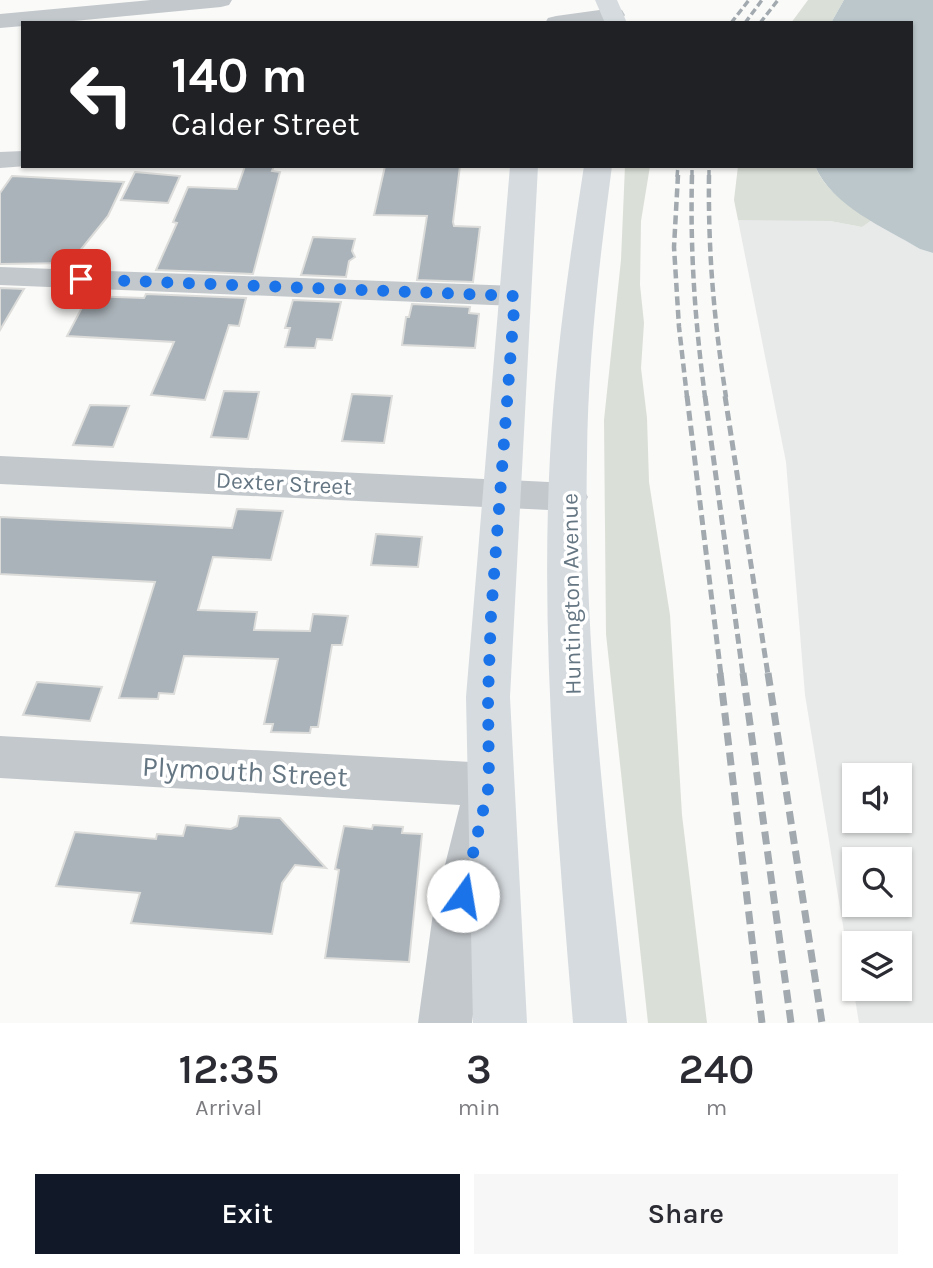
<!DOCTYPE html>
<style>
:root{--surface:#fff;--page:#f7f7f7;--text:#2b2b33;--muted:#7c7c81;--accent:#111827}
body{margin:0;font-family:Karla,sans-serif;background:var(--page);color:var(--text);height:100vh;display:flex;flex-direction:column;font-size:26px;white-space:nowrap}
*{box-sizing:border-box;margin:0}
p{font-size:23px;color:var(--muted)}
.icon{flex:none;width:38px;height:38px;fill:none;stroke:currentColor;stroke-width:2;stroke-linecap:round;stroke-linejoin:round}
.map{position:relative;height:1023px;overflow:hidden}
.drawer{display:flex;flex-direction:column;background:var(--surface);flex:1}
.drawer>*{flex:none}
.top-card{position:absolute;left:21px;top:21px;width:892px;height:147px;border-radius:0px;box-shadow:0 2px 5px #0004;background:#202124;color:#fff;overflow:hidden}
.fabs{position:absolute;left:842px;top:763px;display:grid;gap:14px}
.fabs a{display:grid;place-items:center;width:70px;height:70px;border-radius:0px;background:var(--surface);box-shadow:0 2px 5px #0004;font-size:35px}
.pin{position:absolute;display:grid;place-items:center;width:60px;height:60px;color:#fff;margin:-30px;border-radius:14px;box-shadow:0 4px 10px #0006}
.me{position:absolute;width:77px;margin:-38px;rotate:13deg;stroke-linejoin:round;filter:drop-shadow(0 0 5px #0008)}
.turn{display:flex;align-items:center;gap:24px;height:147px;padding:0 35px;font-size:32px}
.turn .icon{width:91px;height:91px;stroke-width:2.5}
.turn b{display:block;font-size:49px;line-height:60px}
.eta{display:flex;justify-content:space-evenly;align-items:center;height:119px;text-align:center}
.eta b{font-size:42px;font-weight:600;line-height:49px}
.primary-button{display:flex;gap:14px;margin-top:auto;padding:14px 35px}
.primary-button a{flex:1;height:80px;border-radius:0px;background:var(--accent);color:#fff;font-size:28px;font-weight:600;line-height:80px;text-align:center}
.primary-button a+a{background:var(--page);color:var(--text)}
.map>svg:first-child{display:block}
</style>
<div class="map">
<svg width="933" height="1023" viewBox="0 0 933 1023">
<rect width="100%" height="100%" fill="#fafaf8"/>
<path fill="#e8e9e9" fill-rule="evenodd" d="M766,219L830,221L862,227L872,220L920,249L933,253V1023H859L805,695L786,462L738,220ZM854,775H900V821H854ZM854,859H900V905H854ZM854,943H900V989H854Z"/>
<g fill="#dadfd7">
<path d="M808,0H844L831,23H791Z"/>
<path d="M625,166H650L641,221L640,285L644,323L641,368L647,418L649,482L670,615L682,815L707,1023H648L606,634L604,420L621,260Z"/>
<path d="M738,166H815C826,192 849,206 872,220L862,227L830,221L738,220L734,200Z"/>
</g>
<path fill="#bbc7cb" d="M844,0H933V253L920,249C884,227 833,207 815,166H912V23H831Z"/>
<g fill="#aab3b9" stroke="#dcdcda" stroke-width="2">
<path d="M245,166H274L272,171L280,172L253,274L156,270L177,223L173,222L188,187L237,189Z"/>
<path d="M385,166H460L453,222L454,226L480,227L473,282L417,280L427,216L374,215Z"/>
<path d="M135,172L180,176L168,203L121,200Z"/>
<path d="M12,176L124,182L108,216L70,263L0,264V193Z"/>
<path d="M313,237L355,239L352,251L355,257L349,261L346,277L301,275Z"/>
<path d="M0,288L24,289L0,330Z"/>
<path d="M146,294L246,298L239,326L229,325L205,400L151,395L174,342L67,336L88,296L144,298Z"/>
<path d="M293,300L341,302L332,340L317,339L315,348L285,347L290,328H285Z"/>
<path d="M412,304L470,307L469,313L479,314L475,348L402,345L406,317H409Z"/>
<path d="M224,391L259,392L248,439L211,437Z"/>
<path d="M352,394L392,396L384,443L342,441Z"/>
<path d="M90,405L129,406L113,447L73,445Z"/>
<path d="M237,509L283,511L271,560L213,557L198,610L257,612L254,630L310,631L313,614L348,616L342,645H332L318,727H311L310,733L271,732L273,724H264L278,659L184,656L174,694L159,693L158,699L119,698L155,582L0,574V517L232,528Z"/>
<path d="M376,534L422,537L418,567L371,565Z"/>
<path d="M37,682L102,687L90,721L23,715Z"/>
<path d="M239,816L280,818L326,868L295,865L282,883L272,934L131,923L140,893L56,886L75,832L156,839L157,834L183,836L186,825L231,829L237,826Z"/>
<path d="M373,825L403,827L402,833L422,834L409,962L325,958L339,870L335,869L344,826L372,829Z"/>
</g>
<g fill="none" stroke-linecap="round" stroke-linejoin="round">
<g fill="#c3c8cc" fill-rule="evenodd">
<path d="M151,0H232L229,5L221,7L53,23H23V26L0,28V14Z"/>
<path d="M614,8L622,10L625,15L622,20L607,23H545L548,18L556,16Z"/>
<path d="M23,151V166H27L0,168V152Z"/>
<path d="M0,267L515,286L526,289L531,296L526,303L515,306L0,285Z"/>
<path d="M0,736L489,763L506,769L513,785L485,913L472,1023H418L433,913L460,805L0,778Z"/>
</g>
<path fill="#c3c8cc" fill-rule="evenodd" d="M0,456L569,483L582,487L588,497L582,507L569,511L0,484Z"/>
<g fill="#d6dbdf" fill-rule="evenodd">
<path d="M595,0H617L627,23H605Z"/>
<path d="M510,166H538L510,697L527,1023H473L466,697Z"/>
<path d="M584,166H612C599,263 588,359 587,457C583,646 607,835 627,1023H573C558,835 540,645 550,456C555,358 569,263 584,166Z"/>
</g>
<g stroke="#a2aab0" stroke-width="3.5" stroke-dasharray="7 3.5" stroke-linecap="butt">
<path d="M731,23L749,0"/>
<path d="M745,23L762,0"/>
<path d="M760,23L778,0"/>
<path d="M677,177L678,166"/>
<path d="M692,177V166"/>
<path d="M709,177V166"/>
</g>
<g stroke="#a2aab0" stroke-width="4.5" stroke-dasharray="9 4.5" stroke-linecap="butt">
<path d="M678,175L674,247L679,327L687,397"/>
<path d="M692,175C690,252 695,321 705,397"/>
<path d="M709,175C708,253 714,320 726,397"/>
</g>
<g stroke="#a2aab0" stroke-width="5" stroke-dasharray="10 5" stroke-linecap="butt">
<path d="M687,396L721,675"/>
<path d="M705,396L743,675"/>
<path d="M725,396L768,675"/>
</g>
<g stroke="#a2aab0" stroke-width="7" stroke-dasharray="13 7" stroke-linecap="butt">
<path d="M720,673L762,1023"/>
<path d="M743,673L791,1023"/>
<path d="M768,673L822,1023"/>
</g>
</g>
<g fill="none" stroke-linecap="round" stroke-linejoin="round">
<path stroke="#1a73e8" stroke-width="12" stroke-dasharray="0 21.6" d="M81,279L515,296L491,615L488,697L489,785L463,896"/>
</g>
<g text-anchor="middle" stroke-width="7" stroke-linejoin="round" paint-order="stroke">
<g font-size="23" fill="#657683" stroke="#fff">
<text transform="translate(284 483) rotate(3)" y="8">Dexter Street</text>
<text transform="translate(571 594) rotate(-91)" y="8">Huntington Avenue</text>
</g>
<g font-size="28" fill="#657683" stroke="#fff">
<text transform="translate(245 771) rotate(3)" y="10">Plymouth Street</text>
</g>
</g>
</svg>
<div class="fabs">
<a><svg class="icon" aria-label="sound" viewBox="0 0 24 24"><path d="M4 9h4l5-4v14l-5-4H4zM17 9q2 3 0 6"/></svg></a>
<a><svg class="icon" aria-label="search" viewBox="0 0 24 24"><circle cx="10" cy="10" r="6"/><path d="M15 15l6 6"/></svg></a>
<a><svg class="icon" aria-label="layers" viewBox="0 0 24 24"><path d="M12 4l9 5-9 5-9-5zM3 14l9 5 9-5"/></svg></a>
</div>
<div class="pin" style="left:81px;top:279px;background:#d93025"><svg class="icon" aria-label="arrive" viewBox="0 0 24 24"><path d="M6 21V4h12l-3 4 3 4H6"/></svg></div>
<svg class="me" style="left:463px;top:896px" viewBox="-20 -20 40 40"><circle r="19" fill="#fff"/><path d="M0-13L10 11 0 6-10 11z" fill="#1a73e8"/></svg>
<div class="top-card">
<div class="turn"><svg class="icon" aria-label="left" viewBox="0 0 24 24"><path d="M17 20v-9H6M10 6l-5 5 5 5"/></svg><div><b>140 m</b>Calder Street</div></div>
</div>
</div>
<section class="drawer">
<div class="eta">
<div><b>12:35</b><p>Arrival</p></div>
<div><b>3</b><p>min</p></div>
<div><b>240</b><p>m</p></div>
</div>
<div class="primary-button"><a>Exit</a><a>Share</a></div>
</section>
